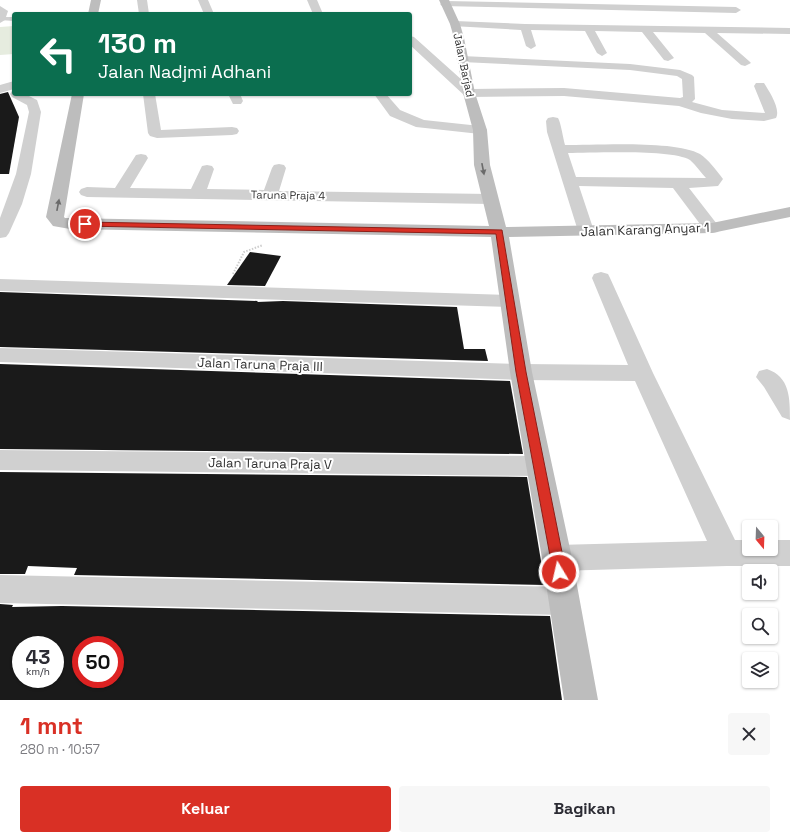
<!DOCTYPE html>
<html lang="id">
<meta charset="utf-8">
<style>
:root{--surface:#fff;--page:#f7f7f7;--text:#2b2b33;--muted:#7c7c81;--accent:#d93025}
body{margin:0;font-family:"Space Grotesk",sans-serif;background:var(--page);color:var(--text);height:100vh;display:flex;flex-direction:column;font-size:15px;white-space:nowrap}
*{box-sizing:border-box;margin:0}
p{font-size:13px;color:var(--muted)}
.icon{flex:none;width:22px;height:22px;fill:none;stroke:currentColor;stroke-width:2;stroke-linecap:round;stroke-linejoin:round}
.map{position:relative;height:700px;overflow:hidden}
.drawer{display:flex;flex-direction:column;background:var(--surface);flex:1}
.drawer>*{flex:none}
.top-card{position:absolute;left:12px;top:12px;width:400px;height:84px;border-radius:4px;box-shadow:0 1px 3px #0004;background:#0b6e4f;color:#fff;overflow:hidden}
.needle{width:26px;rotate:161deg}
.buttons{position:absolute;left:742px;top:520px;display:grid;gap:8px}
.buttons a{display:grid;place-items:center;width:36px;height:36px;border-radius:4px;background:var(--surface);box-shadow:0 1px 3px #0004;font-size:20px}
.speed{position:absolute;left:12px;top:636px;display:flex;gap:8px;font-size:20px;font-weight:700;text-align:center}
.speed>*{display:grid;place-content:center;width:52px;height:52px;border-radius:50%;background:var(--surface);box-shadow:0 1px 3px #0004;line-height:1}
.speed small{font-size:10px;font-weight:400}
.speed .limit{border:6px solid #d22;background:#fff;color:#111}
.pin{position:absolute;display:grid;place-items:center;width:34px;height:34px;color:#fff;margin:-17px;border:2px solid #fff;border-radius:50%;box-shadow:0 1px 4px #0007}
.me{position:absolute;width:44px;margin:-22px;rotate:351deg;stroke-linejoin:round;filter:drop-shadow(0 0 3px #0008)}
.turn{display:flex;align-items:center;gap:14px;height:84px;padding:0 20px;font-size:18px}
.turn .icon{width:52px;height:52px;stroke-width:2.5}
.turn b{display:block;font-size:28px;line-height:34px}
.round{display:grid;place-items:center;flex:none;width:42px;height:42px;border-radius:4px;background:var(--page)}
.headline{display:flex;align-items:center;justify-content:space-between;height:68px;padding:0 20px}
h1{font-size:24px;font-weight:700;line-height:30px;color:var(--accent)}
.action{display:flex;gap:8px;margin-top:auto;padding:8px 20px}
.action a{flex:1;height:46px;border-radius:4px;background:var(--accent);color:#fff;font-size:16px;font-weight:700;line-height:46px;text-align:center}
.action a+a{background:var(--page);color:var(--text)}
.map>svg:first-child{display:block}
</style>
<div class="map">
<svg width="790" height="700" viewBox="0 0 790 700">
<rect width="100%" height="100%" fill="#fff"/>
<path fill="#e6ecdf" d="M14,26V54L0,55V27Z"/>
<g fill="#1a1a1a" fill-rule="evenodd">
<path d="M8,92L19,117L9,174H0V94Z"/>
<path d="M250,252L281,256L265,286L227,285Z"/>
<path d="M0,292L258,301L257,302L283,301L457,307L464,349H485L488,361L0,347Z"/>
<path d="M0,364L510,381L523,454L0,449Z"/>
<path d="M0,472L527,477L545,585L74,575L77,568L28,566L25,574H0Z"/>
<path d="M0,604L13,605L12,607L62,606L550,616L562,700H0ZM21,645H55V679H21ZM81,645H115V679H81Z"/>
</g>
<g fill="none" stroke-linecap="round" stroke-linejoin="round">
<path stroke="#cdcdcd" stroke-width="2" stroke-dasharray="1.5 1.5" stroke-linecap="butt" d="M233,274L244,252L263,245"/>
<path fill="#d0d0d0" fill-rule="evenodd" d="M14,17V21L0,20L1,17Z"/>
<g fill="#d0d0d0" fill-rule="evenodd">
<path d="M137,0H147L149,14H139Z"/>
<path d="M198,0H208L214,14H204Z"/>
<path d="M307,0H317L323,14H313Z"/>
<path d="M445,1L736,7L741,10L736,13L442,6L440,4Z"/>
<path d="M0,6L8,11L5,20L0,23Z"/>
<path d="M455,21L525,24L790,28V34L717,33L749,61L751,63L745,66L741,65L705,33L653,32L674,58L668,61L664,60L642,32L595,31L607,53L602,56L597,53L585,31L531,30L536,46L531,49L526,46L521,30L452,26L450,24L452,22Z"/>
<path d="M410,36L414,37L472,89L564,88L680,98L683,97L682,79L677,76L630,70L462,62L456,59L462,56L630,64L680,70L692,75L694,77L695,99L692,102L722,110L765,113L754,86L756,83H764C769,91 781,109 776,118L764,121L732,119L701,113L679,106L564,96L469,97L465,96L410,45Z"/>
<path d="M14,81V89L0,93V85Z"/>
<path d="M12,91H14V94H25L37,100L41,112L31,174L22,204L9,233L6,237L0,238V218L16,174L29,112L27,105L12,97L10,94Z"/>
<path d="M143,94H155L161,130L232,127L237,128L239,131L237,134L232,135L157,138L150,136L148,133Z"/>
<path d="M228,94H240L243,101L241,104H233Z"/>
<path d="M374,94H386L400,110L424,120L480,126L485,127L487,130L485,133L480,134L416,127L390,116Z"/>
<path d="M553,117L558,118C561,123 563,138 565,145C595,145 676,140 700,154C708,159 717,171 723,179L718,186L689,188L720,228L718,232L712,233L706,232L673,188L579,186L594,231L592,235L586,236L580,235L578,231L547,132L546,121L548,118ZM568,153C592,153 672,149 690,160C696,165 701,173 706,178L576,177Z"/>
<path d="M141,154L146,155L148,158L130,188L191,189L202,166L207,165L212,166L214,169L207,189L264,190L272,168L274,165L279,164L284,165L286,168L279,191L490,194L496,196L498,199L496,202L490,204L87,197L81,195L79,192L81,189L87,187L115,188L136,155Z"/>
<path d="M601,272L608,274L610,278L653,373L735,540H749V549H771V540H790V566H727L557,571L547,567L543,558L547,549L557,545L707,541L635,381L521,380L0,362V348L521,364L628,365L592,278L594,274Z"/>
<path d="M0,279L509,295L516,297L519,301L516,305L509,307L0,291Z"/>
<path d="M767,369C790,377 790,398 790,420L782,417L764,387L756,377L759,371Z"/>
<path d="M0,450L540,456L549,459L552,466L549,473L540,476L0,470Z"/>
<path d="M0,575L564,587L574,591L579,601L574,611L564,615L0,603Z"/>
</g>
<g fill="#bdbdbd" fill-rule="evenodd">
<path d="M91,0H101L98,14H88Z"/>
<path d="M439,0H449L460,24L464,38L475,93L487,130L490,165L506,227L712,223L790,207V217L712,233L509,237L532,372L572,558L598,700H564L542,558L510,372L491,237L70,229L53,226L46,217L72,94H84L64,217L65,218L489,226L474,165L473,130L463,93L454,38L450,24Z"/>
</g>
</g>
<defs><path id="oneway-solid" d="M-6-.8H1V-3.2L6.5 0L1 3.2V.8H-6Z"/></defs>
<g fill="#6a6a6a">
<use href="#oneway-solid" transform="translate(483 169) rotate(79)"/>
<use href="#oneway-solid" transform="translate(58 205) rotate(-79)"/>
</g>
<path fill="#d93025" stroke="#8d1f18" d="M85,222L502,230L526,372L566,572L564,577L559,578L555,577L553,572L516,372L496,234L82,226V223Z"/>
<g text-anchor="middle" stroke-width="4" stroke-linejoin="round" paint-order="stroke">
<g font-size="11" fill="#333" stroke="#fff">
<text transform="translate(464 65) rotate(78)" y="4">Jalan Barjad</text>
<text transform="translate(288 195) rotate(1)" y="4">Taruna Praja 4</text>
</g>
<g font-size="13" fill="#333" stroke="#fff">
<text transform="translate(645 229) rotate(-2)" y="5">Jalan Karang Anyar 1</text>
<text transform="translate(260 364) rotate(2)" y="5">Jalan Taruna Praja III</text>
<text transform="translate(270 463) rotate(1)" y="5">Jalan Taruna Praja V</text>
</g>
</g>
</svg>
<div class="buttons">
<a><svg class="needle" viewBox="-14 -14 28 28"><path d="M0-13l5 13h-10z" fill="#e53935"/><path d="M0 13l5-13h-10z" fill="#7c7c81"/></svg></a>
<a><svg class="icon" aria-label="sound" viewBox="0 0 24 24"><path d="M4 9h4l5-4v14l-5-4H4zM17 9q2 3 0 6"/></svg></a>
<a><svg class="icon" aria-label="search" viewBox="0 0 24 24"><circle cx="10" cy="10" r="6"/><path d="M15 15l6 6"/></svg></a>
<a><svg class="icon" aria-label="layers" viewBox="0 0 24 24"><path d="M12 4l9 5-9 5-9-5zM3 14l9 5 9-5"/></svg></a>
</div>
<div class="speed"><div>43<small>km/h</small></div><div class="limit">50</div></div>
<div class="pin" style="left:85px;top:224px;background:#d93025"><svg class="icon" aria-label="arrive" viewBox="0 0 24 24"><path d="M6 21V4h12l-3 4 3 4H6"/></svg></div>
<svg class="me" style="left:559px;top:572px" viewBox="-20 -20 40 40"><circle r="17" fill="#d93025" stroke="#fff" stroke-width="3"/><path d="M0-11L8 9 0 5-8 9z" fill="#fff"/></svg>
<div class="top-card">
<div class="turn"><svg class="icon" aria-label="left" viewBox="0 0 24 24"><path d="M17 20v-9H6M10 6l-5 5 5 5"/></svg><div><b>130 m</b>Jalan Nadjmi Adhani</div></div>
</div>
</div>
<section class="drawer">
<div class="headline"><div><h1>1 mnt</h1><p>280 m · 10:57</p></div><a class="round"><svg class="icon" aria-label="close" viewBox="0 0 24 24"><path d="M6 6l12 12M18 6L6 18"/></svg></a></div>
<div class="action"><a>Keluar</a><a>Bagikan</a></div>
</section>
